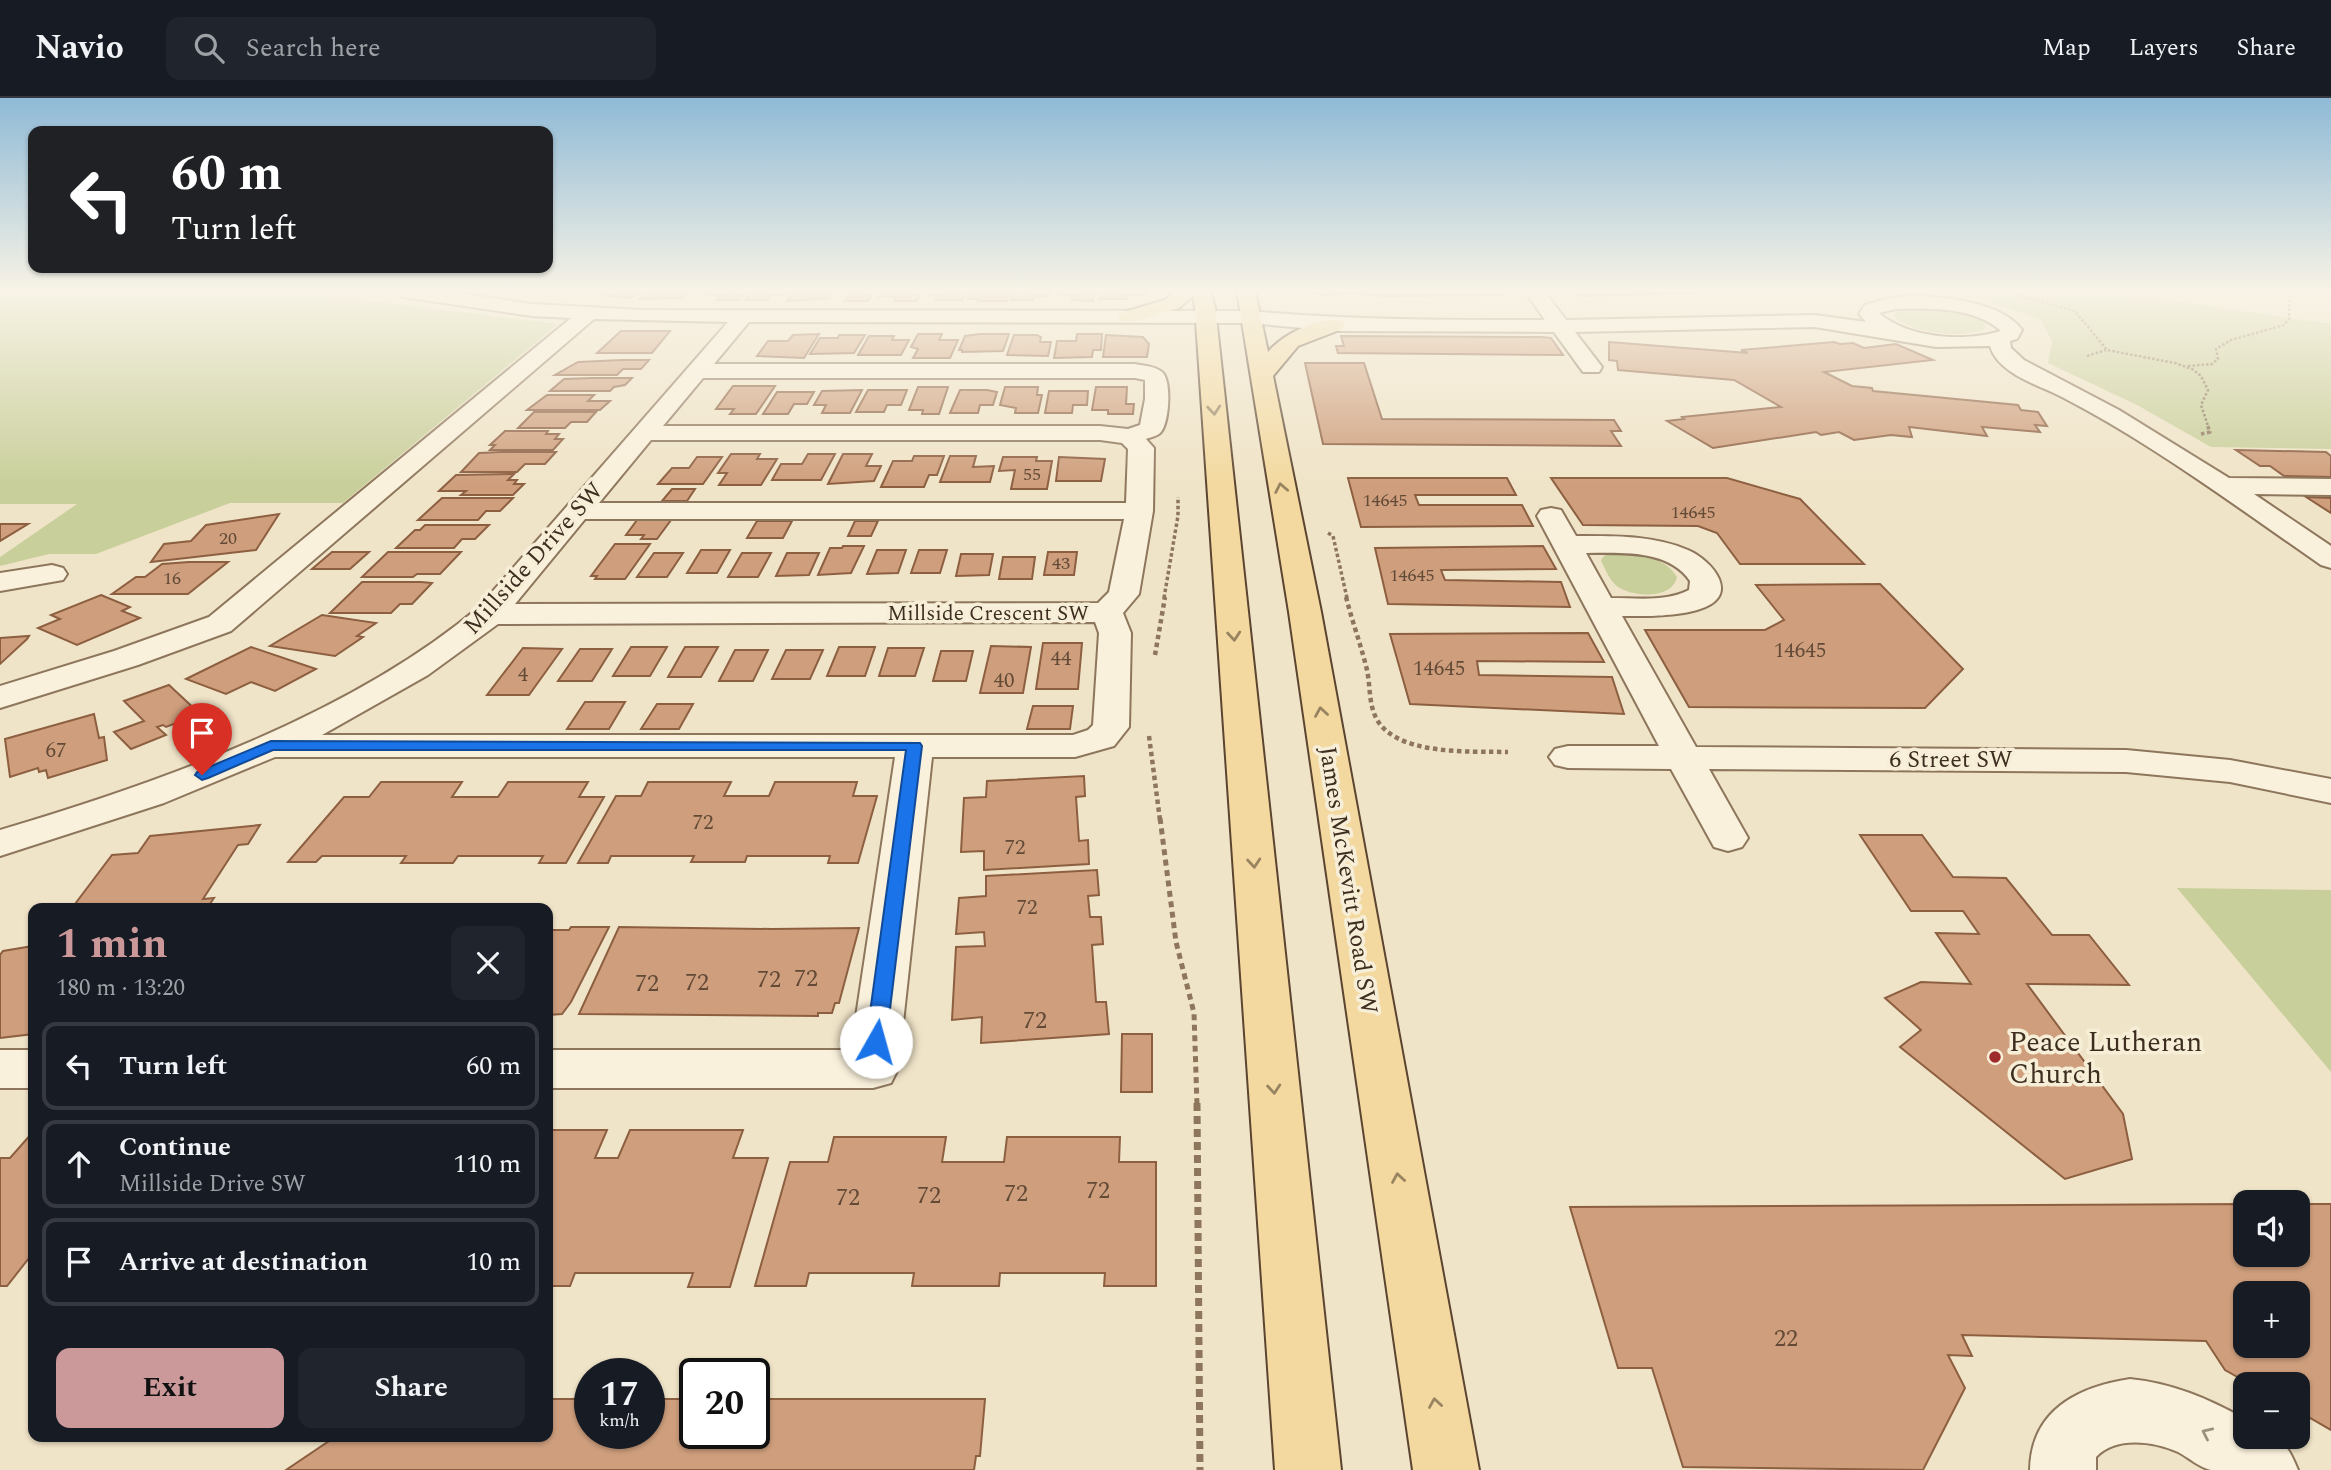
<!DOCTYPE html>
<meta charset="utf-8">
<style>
:root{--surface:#171b24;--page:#20242c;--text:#f1f3f6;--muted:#9ea1a6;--line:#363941;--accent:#cc999b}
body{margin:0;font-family:Spectral,serif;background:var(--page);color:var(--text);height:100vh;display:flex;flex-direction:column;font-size:26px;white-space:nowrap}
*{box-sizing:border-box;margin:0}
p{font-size:23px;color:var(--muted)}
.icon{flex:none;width:38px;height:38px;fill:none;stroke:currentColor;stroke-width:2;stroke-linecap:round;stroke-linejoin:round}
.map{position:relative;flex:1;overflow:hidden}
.sheet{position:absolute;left:28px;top:805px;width:525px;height:539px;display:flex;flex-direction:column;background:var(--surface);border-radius:14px;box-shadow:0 2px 5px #0004}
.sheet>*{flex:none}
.top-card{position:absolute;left:28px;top:28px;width:525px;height:147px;border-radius:14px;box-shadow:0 2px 5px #0004;background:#202124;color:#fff;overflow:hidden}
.buttons{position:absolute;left:2233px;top:1092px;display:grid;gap:14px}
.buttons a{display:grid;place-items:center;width:77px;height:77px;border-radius:14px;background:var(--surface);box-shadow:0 2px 5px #0004;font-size:35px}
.speed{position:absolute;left:574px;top:1260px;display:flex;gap:14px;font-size:35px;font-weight:700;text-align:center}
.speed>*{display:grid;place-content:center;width:91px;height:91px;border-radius:50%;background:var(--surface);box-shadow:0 2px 5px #0004;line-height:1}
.speed small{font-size:18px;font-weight:400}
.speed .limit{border:4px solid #111;border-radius:10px;background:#fff;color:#111}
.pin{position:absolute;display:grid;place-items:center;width:60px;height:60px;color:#fff;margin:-72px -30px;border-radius:50% 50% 50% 0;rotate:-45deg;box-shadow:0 0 7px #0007}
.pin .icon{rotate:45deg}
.me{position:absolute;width:77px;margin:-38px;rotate:7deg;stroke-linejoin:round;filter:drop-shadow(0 0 5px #0008)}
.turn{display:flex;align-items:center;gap:24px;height:147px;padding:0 28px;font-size:32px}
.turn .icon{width:91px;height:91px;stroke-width:2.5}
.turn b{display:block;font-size:49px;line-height:60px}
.round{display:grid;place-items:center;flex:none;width:74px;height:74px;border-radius:14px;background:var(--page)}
.headline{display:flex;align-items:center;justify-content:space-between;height:119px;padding:0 28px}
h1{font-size:42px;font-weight:700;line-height:52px;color:var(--accent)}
.primary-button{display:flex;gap:14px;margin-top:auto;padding:14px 28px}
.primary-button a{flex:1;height:80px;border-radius:14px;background:var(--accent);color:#111;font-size:28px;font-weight:700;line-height:80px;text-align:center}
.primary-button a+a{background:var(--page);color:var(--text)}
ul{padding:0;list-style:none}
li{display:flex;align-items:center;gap:21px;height:88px;margin:0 14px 10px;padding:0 14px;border:4px solid var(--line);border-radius:14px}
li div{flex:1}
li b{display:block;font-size:26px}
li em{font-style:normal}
header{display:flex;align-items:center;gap:42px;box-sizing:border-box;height:98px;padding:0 35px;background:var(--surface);border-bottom:2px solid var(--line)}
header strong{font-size:33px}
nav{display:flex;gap:38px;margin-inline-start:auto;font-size:24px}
.search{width:490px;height:63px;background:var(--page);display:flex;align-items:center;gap:18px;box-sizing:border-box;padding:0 24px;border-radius:14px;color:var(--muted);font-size:26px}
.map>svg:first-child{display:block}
</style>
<header>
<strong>Navio</strong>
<div class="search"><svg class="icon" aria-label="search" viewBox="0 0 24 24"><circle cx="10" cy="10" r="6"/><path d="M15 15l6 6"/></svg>Search here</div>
<nav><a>Map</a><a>Layers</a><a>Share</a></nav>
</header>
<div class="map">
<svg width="2331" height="1372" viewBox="0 0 2331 1372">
<rect width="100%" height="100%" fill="#f0e4c8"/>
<g fill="#c9cf9b">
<path d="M0,193H288L558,226L343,405H230L96,456H49L0,468V459L77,406H0Z"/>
<path d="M1966,193H2075L2161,201L2331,226V351L2211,349L2137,307L2048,265L2052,243L2040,221L1988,204Z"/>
<path d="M1912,209L1958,214L1982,222L1986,230C1967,242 1908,235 1893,217L1901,211Z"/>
<path d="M1605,457C1629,455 1664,456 1677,479C1672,502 1633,499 1618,489C1610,483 1606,473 1602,465L1601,462Z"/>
<path d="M2177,790L2331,792V974Z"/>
</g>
<g fill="#cf9f7d" stroke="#8d5f41" stroke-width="2" fill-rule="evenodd">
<path d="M604,193H643L629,200L604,198L609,196L600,195Z"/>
<path d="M651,193H690L681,200L640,201Z"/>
<path d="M743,193L745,195L739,202H717L722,197L704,196L710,193Z"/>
<path d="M753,193H788L785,197H771L767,202H745Z"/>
<path d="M795,193H833L829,200L787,203Z"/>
<path d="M839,193H874V194L868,203H845L851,195Z"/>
<path d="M883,193H921V196L917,203H894L896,199H879Z"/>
<path d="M933,193H966L962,202H936L939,197H931Z"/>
<path d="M971,193H1010L1007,203H978L979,201H968Z"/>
<path d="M1016,193H1050L1049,198H1034L1033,202H1011Z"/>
<path d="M1059,193H1095L1093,203L1072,202L1073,198L1058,196Z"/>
<path d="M1101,193H1145V197H1127L1126,201H1100Z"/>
<path d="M1308,193H1498L1501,197L1383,198L1353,195L1321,197Z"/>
<path d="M1575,193H1759L1580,198Z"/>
<path d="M621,233H670L652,255H597Z"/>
<path d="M819,236L804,260L757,258L768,243H788L793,237Z"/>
<path d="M918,236H942L939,242H958L950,260H913L918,251L911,249Z"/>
<path d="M980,236H1009L1003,253L962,254V252H959L965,238Z"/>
<path d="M1077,236H1102L1101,252H1093L1092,259L1054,260L1057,243H1076Z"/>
<path d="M839,237H865L854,255L810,256L820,240H838Z"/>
<path d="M1014,237H1037L1041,239L1040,244H1051L1048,258L1007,257Z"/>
<path d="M1106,237L1143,239L1149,246L1147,259H1103Z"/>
<path d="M869,238H894L892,242H909L901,257H858Z"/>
<path d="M1341,238L1541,239L1551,240L1563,257L1338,255L1336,248H1344Z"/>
<path d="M1609,244L1748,255L1741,252L1834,244L1840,246L1853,245L1864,250L1896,246L1933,262L1824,274L1852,288L1872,290L1873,293L2018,307L2021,312L2038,314L2047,328L2035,327L2040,334L1982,329L1987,338L1909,329L1912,339L1891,337L1854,342L1839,334L1821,337L1816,334L1713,350L1667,323L1684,321L1682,319L1781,309L1734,282L1618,272L1617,263L1609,262Z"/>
<path d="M622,262H649L641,271H623L617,277H555L578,264Z"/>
<path d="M1305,265H1364L1382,321L1614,322L1621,333H1611L1621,348L1323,346Z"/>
<path d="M592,280H632L625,287L614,289L610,293H550L564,281Z"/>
<path d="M733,288H775L756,316H730L734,311H716Z"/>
<path d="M918,289H948L939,316H922L923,312H909Z"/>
<path d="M1005,289H1038L1037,297H1042L1038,315H1015L1016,310L1000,307Z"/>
<path d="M1096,289H1127L1126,306H1134L1133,316H1108V312H1092Z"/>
<path d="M862,292L850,315H822L826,307H814L822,293Z"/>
<path d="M868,292H907L901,307H887L884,314H856Z"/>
<path d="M960,292H987L997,294L993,307H980L978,315H950Z"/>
<path d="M1049,293H1088L1087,307H1073L1072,315H1045Z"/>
<path d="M777,294H814L807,306H794L788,316H763Z"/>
<path d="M594,297L588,303H610L600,312H527L547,297Z"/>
<path d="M534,314H596L587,324H571L565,330H518Z"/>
<path d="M505,333H548L546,336H559L555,341H563L553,352H490L495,347H490Z"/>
<path d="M2236,352L2326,354L2331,358V379L2284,378L2270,368H2260Z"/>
<path d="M501,354H556L545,366H525L517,374H461L479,355Z"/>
<path d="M731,356H760L757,361H777L761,387H719L727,375H718Z"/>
<path d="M808,356H835L821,382H772L781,366H802Z"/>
<path d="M843,356H872L866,368H881L874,383L828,386Z"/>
<path d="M914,358H944L937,377H929L924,389H881L893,363H912Z"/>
<path d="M950,358H976L973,369L994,368L990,384H940Z"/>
<path d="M697,359H722L703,386H658L672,370H689Z"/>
<path d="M1003,359H1037L1036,363H1052L1047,391H1011L1015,372L999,373Z"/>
<path d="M1059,359L1105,361L1101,383H1056Z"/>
<path d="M514,376L508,382H517L514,386H524L513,397H461L466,393H439L456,377Z"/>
<path d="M1348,380H1507L1516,397H1415L1419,407H1522L1533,428L1361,429Z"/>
<path d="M1551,380H1727L1800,401L1864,466H1740L1717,435L1698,428L1583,427Z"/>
<path d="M672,391H695L687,403H662Z"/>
<path d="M2306,399L2331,400V415Z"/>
<path d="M442,400H513L500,413H486L478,422H418Z"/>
<path d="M279,416L256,452L151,464L164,446L191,443L206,427Z"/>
<path d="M637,422H671L657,441H641L644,437H626Z"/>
<path d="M757,423H792L783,440H747Z"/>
<path d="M855,423H878L871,438H848Z"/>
<path d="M0,426H28L0,443Z"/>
<path d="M425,427H489L475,441H462L454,450H396L415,432H420Z"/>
<path d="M615,446H650L625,481H595L597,478H591Z"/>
<path d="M843,448H864L851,475L818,477L830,450H842Z"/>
<path d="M1543,448L1556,471L1441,472L1445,482L1561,484L1570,509L1388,506L1375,450Z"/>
<path d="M701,452H730L717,475H687Z"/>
<path d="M877,452H906L898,475L867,476Z"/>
<path d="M919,452H947L940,475H911Z"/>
<path d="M332,454H369L350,471H312Z"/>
<path d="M388,454H461L440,476H417L413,479H362Z"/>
<path d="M1048,454H1077L1074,477H1044Z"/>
<path d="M654,455H683L667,479H637Z"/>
<path d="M742,455H771L758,479H728Z"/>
<path d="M787,455H819L809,477L776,478Z"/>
<path d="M961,456H993L989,477L956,478Z"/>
<path d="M1003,459H1035L1032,481H999Z"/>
<path d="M189,464H228L188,496H112L136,479H145L162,466Z"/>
<path d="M362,484H421L432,485L412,506H400L391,515H330Z"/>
<path d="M1880,486L1963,571L1925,610L1689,609L1645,532H1765L1784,522L1756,487Z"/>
<path d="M101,497L130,509L122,513L140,520L77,547L38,530L60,521L51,517Z"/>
<path d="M322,517L376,525L357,538L363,539L335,558L270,548Z"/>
<path d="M1588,535L1604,564L1477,563L1479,577L1612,579L1624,616L1410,606L1390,536Z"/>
<path d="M29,538L27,541L0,566V540Z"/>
<path d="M1043,545H1082L1078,591H1036Z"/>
<path d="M991,548L1031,549L1023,595H980Z"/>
<path d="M251,549L316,571L275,593L251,584L226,596L186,581Z"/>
<path d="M631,549H667L650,578H613Z"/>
<path d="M685,549H718L701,579H668Z"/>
<path d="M839,549H875L865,578H827Z"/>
<path d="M523,550L562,551L529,597H487Z"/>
<path d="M888,550H924L915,578H879Z"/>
<path d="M580,551H612L592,583H558Z"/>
<path d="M735,552H768L753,583H719Z"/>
<path d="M786,552H823L810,581H772Z"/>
<path d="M941,553H973L966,583H933Z"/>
<path d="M169,587L200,616L166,629L163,627L157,629L166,637L131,651L114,634L144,623L124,603Z"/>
<path d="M585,604H625L609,631H567Z"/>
<path d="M657,606H693L679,631H641Z"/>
<path d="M1033,608H1073L1070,631H1027Z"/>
<path d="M94,616L99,640L104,639L107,662L48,680L46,672L39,674L38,670L10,679L5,641Z"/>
<path d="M1084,678L1085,698L1076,699L1079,743L1088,742L1089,766L984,772V753L961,754L964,700L986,699L987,683Z"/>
<path d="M381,684H462L452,699H498L508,684H588L579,699H604L566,765H539L543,758H458L453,765H401L406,758H322L316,764H288L344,699H369Z"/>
<path d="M648,684H731L724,698H769L775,684H857L853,698H877L858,765H828L830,758H747L745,764H691L694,758H611L608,765H578L616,698H641Z"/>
<path d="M260,727L248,746L238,747L203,801L214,800L207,810H72L112,757L138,755L150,738Z"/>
<path d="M1860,737H1922L1953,779L2006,780L2052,837H2089L2129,887L2027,886L2123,1016L2132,1061L2065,1081L1900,949L1921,932L1885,900L1921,884L1971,886L1936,835L1979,836L1963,813H1911Z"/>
<path d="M1097,772L1099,797L1088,798L1090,819H1101L1103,846L1092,847L1096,904H1106L1109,936L981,945L982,919L952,922L956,849L985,848L984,834L956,836L959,800L986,798V778Z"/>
<path d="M571,829H609L571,904L562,916L548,917V832H569Z"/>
<path d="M619,829L772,831L859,830L839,905H835L832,915H818V918L579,916Z"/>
<path d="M33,848V936L0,940V857L3,853Z"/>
<path d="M1122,936H1152V994H1121Z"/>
<path d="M548,1032H607L595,1060H618L630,1032H743L733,1060H768L730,1189H688L693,1175H575L570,1188H548Z"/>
<path d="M33,1034V1155L7,1188H0V1060H10Z"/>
<path d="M834,1039H946L942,1064H1004L1007,1039H1120L1119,1064H1156V1188H1104L1105,1175H1000L999,1188H912L914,1175H809L806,1188H755L790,1064H828Z"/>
<path d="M2245,1106V1157H2298V1106H2331V1332L2298,1313V1286H2250L2225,1272L2206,1243L1962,1237L1972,1258L1948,1257L1965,1290L1923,1372L1683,1369L1652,1270H1618L1570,1109ZM2245,1195H2298V1248H2245Z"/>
<path d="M548,1301H590V1335H649V1301H695V1335H754V1301H985L980,1358H976L974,1372H286L335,1339H548Z"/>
</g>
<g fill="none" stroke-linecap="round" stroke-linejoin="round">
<defs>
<g id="minor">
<path d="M394,193H445L532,206L643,212L1250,213C1349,222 1446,222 1545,222L1525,193H1544L1566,222L1815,217L1866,224L1859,216L1865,207C1876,204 1887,200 1897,199C1932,196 2001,202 2022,232L2017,241L2010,243L2011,250L2024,262L2119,312L2229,380L2331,381V397L2254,396L2331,448V470L2321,467C2237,409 2153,346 2062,299C2039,287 1998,276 1990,248L1936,249L1815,229L1575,234L1602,269L1599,274H1583L1554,234L1335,233L1250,225L749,224L714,266H1135C1144,268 1155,268 1162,274C1172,283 1169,324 1161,334C1158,338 1151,339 1146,341L1154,350L1153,413L1139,496L1123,515L1131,535L1129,629L1114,648L1075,659H932L898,971L891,985L873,990H548V952H851L895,659H275L164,705L0,758V732C159,685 351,617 479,509L728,224L594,221L231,533L138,567L0,610V588L114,553L209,519L571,220L532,218L403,199ZM1896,211C1930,210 1974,209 2001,233C1965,244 1909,241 1879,215ZM703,280H1135L1145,282V301L1140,327L1128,331L1100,328H663ZM651,342H1100L1122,345L1128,351L1126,405H599ZM585,421H1124L1109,494L1098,505L515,506ZM1095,524L1099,535L1093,627L1088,632L1073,637H322L428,577L498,526Z"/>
<path d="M1551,410L1561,412L1576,438C1614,438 1653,437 1688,452C1700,457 1714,469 1719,481C1736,522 1642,518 1622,518L1696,649L2126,652L2230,662L2331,681V705L2230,684L2126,674L1709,671L1748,740L1742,749L1728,753L1714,749L1671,671L1568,670L1555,667L1549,659L1555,651L1568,648H1659L1537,418L1541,412ZM1586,455C1621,455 1668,451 1690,483L1689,492C1665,504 1638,500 1611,500Z"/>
<path d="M52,467L63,470L67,476L63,482L0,493V475Z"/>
<rect x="0" y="952" width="33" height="38"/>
<path d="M2130,1281C2172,1285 2209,1301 2245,1321V1339C2279,1339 2285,1340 2298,1372C2270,1372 2239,1372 2211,1372C2200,1370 2188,1359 2178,1354C2153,1343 2116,1338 2096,1359V1372H2030C2031,1312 2078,1289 2130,1281Z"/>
</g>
<g id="major">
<path d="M1175,193H1210L1215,209L1341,1372H1275L1195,209L1193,198L1179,210L1135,223H1121L1118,219L1121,215L1165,202Z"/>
<path d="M1237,193H1255L1268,254C1282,237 1320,217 1342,223L1345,227L1342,231L1298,248L1273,278L1321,514L1479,1372H1413L1289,514Z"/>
</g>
</defs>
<use href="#minor" stroke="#8d765c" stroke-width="4"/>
<use href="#major" stroke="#5b4430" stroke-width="4"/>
<g stroke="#8d765c" stroke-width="2.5" stroke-dasharray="2.5 2" stroke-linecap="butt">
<path d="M2328,193L2331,194"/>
<path d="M2016,197L2075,213L2107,252L2175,265L2192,271L2201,278L2208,292L2201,307L2208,328"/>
<path d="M2087,258L2106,252"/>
<path d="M2188,268L2212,266L2218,261L2216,251L2231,242L2284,227L2289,221L2290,193"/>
</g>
<g stroke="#8d765c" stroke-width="3.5" stroke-dasharray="3.5 2.5" stroke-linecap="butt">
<path d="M2201,336L2210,334L2207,326"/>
<path d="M1328,435L1333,438L1347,500"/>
<path d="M1164,500L1178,418V399"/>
</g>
<g stroke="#8d765c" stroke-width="4.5" stroke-dasharray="4.5 3.5" stroke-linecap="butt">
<path d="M1346,499C1352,523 1361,547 1367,572C1370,586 1369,602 1374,615C1389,659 1472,653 1508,654"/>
<path d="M1155,557L1165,499"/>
<path d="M1149,638L1160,722"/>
</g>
<path stroke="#8d765c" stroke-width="5" stroke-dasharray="6 4.5" stroke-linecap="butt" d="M1160,720L1176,844L1194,915L1197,1007"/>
<path stroke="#8d765c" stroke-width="7" stroke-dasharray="8 5" stroke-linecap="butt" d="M1197,1005L1200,1372"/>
<use href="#minor" fill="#faf1dc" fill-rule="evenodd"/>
<use href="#major" fill="#f3d9a0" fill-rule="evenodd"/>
</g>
<defs><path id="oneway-chevron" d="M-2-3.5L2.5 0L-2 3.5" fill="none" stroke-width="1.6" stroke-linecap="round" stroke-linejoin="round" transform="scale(1.75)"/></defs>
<g stroke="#988460">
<use href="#oneway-chevron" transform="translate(1214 312) rotate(85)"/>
<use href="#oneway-chevron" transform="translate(1281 390) rotate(-101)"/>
<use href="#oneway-chevron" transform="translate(1234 538) rotate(85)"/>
<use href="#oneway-chevron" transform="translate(1321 614) rotate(-99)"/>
<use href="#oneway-chevron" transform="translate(1254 765) rotate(85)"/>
<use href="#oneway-chevron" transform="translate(1274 991) rotate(85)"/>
<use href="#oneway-chevron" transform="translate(1398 1080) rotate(-99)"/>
<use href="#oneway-chevron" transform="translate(1435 1305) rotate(-99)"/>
</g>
<use stroke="#9c907e" href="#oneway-chevron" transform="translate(2207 1335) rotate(-155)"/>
<linearGradient id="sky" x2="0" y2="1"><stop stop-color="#8fbad6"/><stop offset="0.5" stop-color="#f8f3e6"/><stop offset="1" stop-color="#f8f3e6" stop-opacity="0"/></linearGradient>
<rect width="2331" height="386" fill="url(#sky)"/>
<path fill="#1a73e8" stroke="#114b97" stroke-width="2" d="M271,643L920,645L922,648L886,944L884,949L876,951L869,949L866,944L906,652H273L208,680L202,682L195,677L197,674Z"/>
<circle fill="#9e2a2b" stroke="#f7eed8" stroke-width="2.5" cx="1995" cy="959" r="7"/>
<g text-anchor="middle" stroke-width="7" stroke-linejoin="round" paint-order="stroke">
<g font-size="18" fill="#624a37">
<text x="1032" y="382">55</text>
<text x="1385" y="408">14645</text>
<text x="1693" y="420">14645</text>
<text x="228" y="446">20</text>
<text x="1061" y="471">43</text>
<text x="1412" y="483">14645</text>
<text x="172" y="486">16</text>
</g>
<g font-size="21" fill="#3d2e20" stroke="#f7eed8">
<text x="988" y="522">Millside Crescent SW</text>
</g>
<g font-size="21" fill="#624a37">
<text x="1800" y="559">14645</text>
<text x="1061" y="567">44</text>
<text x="1439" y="577">14645</text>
<text x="523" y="583">4</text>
<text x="1004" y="589">40</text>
<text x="56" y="659">67</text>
<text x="703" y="731">72</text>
<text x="1015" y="756">72</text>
<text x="1027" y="816">72</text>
</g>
<g font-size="24" fill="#3d2e20" stroke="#f7eed8">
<text transform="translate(533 460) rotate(-48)" y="8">Millside Drive SW</text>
<text x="1951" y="669">6 Street SW</text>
<text transform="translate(1349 782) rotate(81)" y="8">James McKevitt Road SW</text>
</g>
<g font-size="24" fill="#624a37">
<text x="806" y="888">72</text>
<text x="769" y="889">72</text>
<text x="697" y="892">72</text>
<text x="647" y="893">72</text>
<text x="1035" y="930">72</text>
<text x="1098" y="1100">72</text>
<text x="1016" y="1103">72</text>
<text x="929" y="1105">72</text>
<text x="848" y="1107">72</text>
<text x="1786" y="1248">22</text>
</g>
<g font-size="28" fill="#3d2e20" stroke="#f7eed8" text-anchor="start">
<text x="2009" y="953">Peace Lutheran<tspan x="2009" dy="32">Church</tspan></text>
</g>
</g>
</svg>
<div class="buttons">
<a><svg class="icon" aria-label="sound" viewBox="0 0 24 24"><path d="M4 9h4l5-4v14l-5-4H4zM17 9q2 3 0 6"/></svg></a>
<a>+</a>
<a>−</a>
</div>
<div class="speed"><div>17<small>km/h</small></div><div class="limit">20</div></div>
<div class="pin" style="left:202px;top:677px;background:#d93025"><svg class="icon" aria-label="arrive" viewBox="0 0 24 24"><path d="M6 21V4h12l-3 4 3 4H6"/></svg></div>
<svg class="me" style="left:876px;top:944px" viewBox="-20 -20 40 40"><circle r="19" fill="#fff"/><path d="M0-13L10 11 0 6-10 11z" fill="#1a73e8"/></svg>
<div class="top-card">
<div class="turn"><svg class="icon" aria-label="left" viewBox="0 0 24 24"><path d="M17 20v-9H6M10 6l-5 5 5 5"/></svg><div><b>60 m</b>Turn left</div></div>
</div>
<section class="sheet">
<div class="headline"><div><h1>1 min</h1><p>180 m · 13:20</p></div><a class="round"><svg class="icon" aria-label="close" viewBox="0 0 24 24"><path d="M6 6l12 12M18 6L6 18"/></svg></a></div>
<ul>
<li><svg class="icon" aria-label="left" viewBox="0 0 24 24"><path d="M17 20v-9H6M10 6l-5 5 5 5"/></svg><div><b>Turn left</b></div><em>60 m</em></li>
<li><svg class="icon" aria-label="ahead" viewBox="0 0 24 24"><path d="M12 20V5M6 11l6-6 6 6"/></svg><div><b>Continue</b><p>Millside Drive SW</p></div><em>110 m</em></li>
<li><svg class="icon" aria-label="arrive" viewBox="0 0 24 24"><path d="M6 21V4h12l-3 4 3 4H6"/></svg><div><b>Arrive at destination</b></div><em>10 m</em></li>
</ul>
<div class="primary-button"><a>Exit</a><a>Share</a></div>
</section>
</div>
